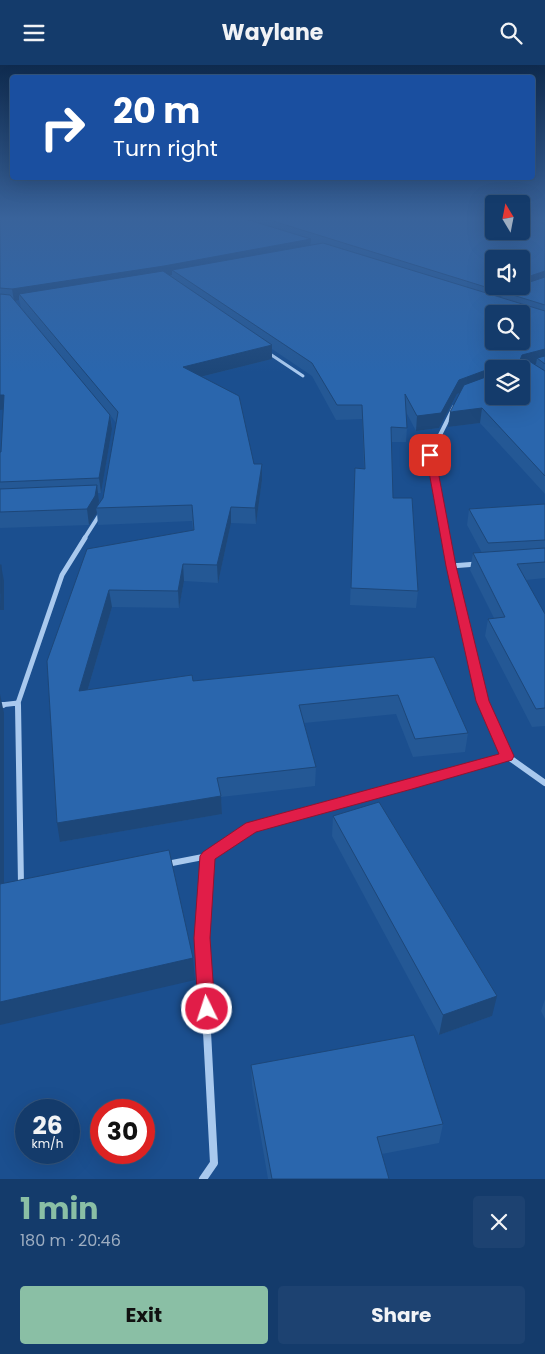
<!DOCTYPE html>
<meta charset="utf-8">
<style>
:root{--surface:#143b6b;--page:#1d4271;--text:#f1f3f6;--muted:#9dadc1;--line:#33557e;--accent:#8abfa5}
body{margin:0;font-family:Poppins,sans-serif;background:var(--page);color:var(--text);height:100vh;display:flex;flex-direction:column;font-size:19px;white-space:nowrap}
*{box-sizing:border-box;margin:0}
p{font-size:16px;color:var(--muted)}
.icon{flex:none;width:28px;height:28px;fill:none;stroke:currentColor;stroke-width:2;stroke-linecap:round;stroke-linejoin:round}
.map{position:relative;height:1114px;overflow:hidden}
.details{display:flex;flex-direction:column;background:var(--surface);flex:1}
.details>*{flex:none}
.top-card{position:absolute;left:10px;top:10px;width:525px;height:105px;border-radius:5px;box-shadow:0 5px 20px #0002,0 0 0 1px var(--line);background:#1a4fa0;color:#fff;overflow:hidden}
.needle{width:32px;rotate:350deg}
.fabs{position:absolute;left:485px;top:130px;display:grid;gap:10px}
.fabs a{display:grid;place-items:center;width:45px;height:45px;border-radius:5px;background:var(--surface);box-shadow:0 5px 20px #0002,0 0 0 1px var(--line);font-size:25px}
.speed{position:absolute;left:15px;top:1034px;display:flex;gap:10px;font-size:25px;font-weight:700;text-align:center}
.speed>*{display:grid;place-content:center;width:65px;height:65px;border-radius:50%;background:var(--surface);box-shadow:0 5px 20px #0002,0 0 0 1px var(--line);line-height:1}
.speed small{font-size:12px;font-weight:400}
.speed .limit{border:8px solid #d22;background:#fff;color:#111}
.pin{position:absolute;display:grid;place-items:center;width:42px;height:42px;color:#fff;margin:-21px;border-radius:10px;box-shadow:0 2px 8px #0006}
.me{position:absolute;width:55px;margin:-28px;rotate:356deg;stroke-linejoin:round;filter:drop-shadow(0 0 4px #0008)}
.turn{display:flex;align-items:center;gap:18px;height:105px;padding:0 20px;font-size:22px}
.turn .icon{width:65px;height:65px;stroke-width:2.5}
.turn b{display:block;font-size:35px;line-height:42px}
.round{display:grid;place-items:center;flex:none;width:52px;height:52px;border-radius:5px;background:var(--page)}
.summary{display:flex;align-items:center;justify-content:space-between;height:85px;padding:0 20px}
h1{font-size:30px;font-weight:700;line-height:38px;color:var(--accent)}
.cta{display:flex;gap:10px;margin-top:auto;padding:10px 20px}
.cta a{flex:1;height:58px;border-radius:5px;background:var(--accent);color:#111;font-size:20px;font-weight:700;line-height:58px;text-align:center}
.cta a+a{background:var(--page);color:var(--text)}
header{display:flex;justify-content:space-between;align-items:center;height:65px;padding:0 20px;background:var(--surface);font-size:22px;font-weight:700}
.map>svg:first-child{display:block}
</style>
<header><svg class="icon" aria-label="menu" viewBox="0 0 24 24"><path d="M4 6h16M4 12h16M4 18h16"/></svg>Waylane<svg class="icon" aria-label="search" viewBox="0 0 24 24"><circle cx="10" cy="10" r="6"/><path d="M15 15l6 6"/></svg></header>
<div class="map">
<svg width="545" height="1114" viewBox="0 0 545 1114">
<rect width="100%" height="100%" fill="#1b4f8f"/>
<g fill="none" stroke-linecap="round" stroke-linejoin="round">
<path stroke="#a9c9ee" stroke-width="3" d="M267,287L303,311"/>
<g stroke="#a9c9ee" stroke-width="4">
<path d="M84,474L100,449"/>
<path d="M446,474L430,390L454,342"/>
</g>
<g stroke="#a9c9ee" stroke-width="5">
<path d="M446,473L484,641"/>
<path d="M451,501L477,499"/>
<path d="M18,638L62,510L85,473"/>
<path d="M0,640L18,638V641"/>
</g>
<g stroke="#a9c9ee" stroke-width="6">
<path d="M0,640H3"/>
<path d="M18,640L21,819"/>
<path d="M484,640L507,691L545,718"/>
<path d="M167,799L208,791"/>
<path d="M204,851L208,791L251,762L412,719L507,691"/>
</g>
<path stroke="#a9c9ee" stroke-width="8" d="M203,1114L214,1098L202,873L204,849"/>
</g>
<g fill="#245895" fill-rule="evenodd">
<path d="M0,152H545V429L480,358L448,362L460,328L457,329L439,363L416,366L406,347L407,363L406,377H392L393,433L418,526L416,543L350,540L355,403L364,404L362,354L336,355L312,311L272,284V294L201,312L254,399H262V415L256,459L231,458L218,518L184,516L179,543L112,542L88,624L193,616L434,592L468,668L465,687L413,692L396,649L304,658L316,702L315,721L221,732L222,749L60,777L87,484L193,465L192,456L98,460L97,448L89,460L0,463V387H1L3,344L0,345ZM15,235H19L21,242L66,296ZM494,304H521L494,331ZM111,351L116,358L103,433L99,439V436L98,428H101L112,364Z"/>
<path d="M545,439V513L526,515L545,549V661L532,662L485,571L488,554L494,553L470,505L473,488H482L467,460L469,444Z"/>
<path d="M333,751L492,951L439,970L332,771Z"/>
<path d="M545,934V954L541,946Z"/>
<path d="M251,1000L443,1059L439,1078L382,1089L389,1114H268L252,1020Z"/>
</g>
<g fill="#1d4779">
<path d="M535,152H538L537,160Z"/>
<path d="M311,174L310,184L172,205V210L23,234L19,229V235L14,236L12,224Z"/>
<path d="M545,206V217L503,227V231L491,235L492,224L499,221H521V214Z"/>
<path d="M272,280V294L184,316L183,302Z"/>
<path d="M545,284V294L537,293L536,299L520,304V295L522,290Z"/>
<path d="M497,301V304H494V315L457,329L439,363L416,366L417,351L459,315Z"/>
<path d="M0,330H4L7,344L0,345Z"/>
<path d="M482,343L480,358L448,362L450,347Z"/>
<path d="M110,350L112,364L101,428L99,413Z"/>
<path d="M262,399V415L256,459L255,443Z"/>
<path d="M97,420L99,436L98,443H96L97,448L89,460L87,444Z"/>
<path d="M231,442V458L218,518L217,500Z"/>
<path d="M183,499L184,516L179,543L178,526Z"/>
<path d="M1,500L4,516V545H0Z"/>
<path d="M109,525L112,542L82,644L79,626Z"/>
<path d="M0,629L4,648V841L0,825Z"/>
<path d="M221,731L222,749L60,777L57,758Z"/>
<path d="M193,893L195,915L0,960V937Z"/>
<path d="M497,931L492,951L439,970L443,950Z"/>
</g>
<g fill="#2a66ad" stroke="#1d4779" fill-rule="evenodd">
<path d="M0,152H239L311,174L164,201L12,224L0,223Z"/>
<path d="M260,152H494V166H521V152H535L536,155L545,160V206L521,214V194H494V221H499L492,224Z"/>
<path d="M323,178L545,246V284L522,290L520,295L523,297L529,296L545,306V411L482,343L450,347L464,320L494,309V331H521V304H499L497,301L459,315L441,348L417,351L405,329L407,363L391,362L393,433H412L418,526L351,523L355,403L365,404L362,340H337L312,298L172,205ZM494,249H521V276H494Z"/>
<path d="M163,206L272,280L183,302L239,331L254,399H262L255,443L231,442L217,500L183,499L178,526L109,525L79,626L192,610L193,616L434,592L468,668L415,674L398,630L299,640L316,702L217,713L221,731L57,758L47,596L87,484L194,465L192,440L96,443L103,433L118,347L19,229Z"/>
<path d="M545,212V240L503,227L519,221H521V220Z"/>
<path d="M0,229L10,230L110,350L99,413L0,417V387H1L4,330H0Z"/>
<path d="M545,291V299L537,293Z"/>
<path d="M97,420L95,431L87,444L0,447V424Z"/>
<path d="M545,439V475L488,478L469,444Z"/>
<path d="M545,483V497L517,499L545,549V643L536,644L488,554L505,552L473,488Z"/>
<rect x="0" y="500" width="1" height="28"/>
<path d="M379,737L497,931L443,950L333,751Z"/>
<path d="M169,785L193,893L0,937V819Z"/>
<path d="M414,970L443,1059L377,1072L389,1114H272L251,1000Z"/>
</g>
<linearGradient id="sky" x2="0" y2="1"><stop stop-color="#0f2b4f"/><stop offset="0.5" stop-color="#39639b"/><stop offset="1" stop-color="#39639b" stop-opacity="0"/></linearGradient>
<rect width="545" height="307" fill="url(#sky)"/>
<path fill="#e11d48" stroke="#92132f" d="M427,388L435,390L456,501L489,636L514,691L512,695L412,724L256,767L215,794L210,873L215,944L213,950L207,952L201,950L198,944L194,873L200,791L203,787L246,758L499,689L476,636L446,501L426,390Z"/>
</svg>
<div class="fabs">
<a><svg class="needle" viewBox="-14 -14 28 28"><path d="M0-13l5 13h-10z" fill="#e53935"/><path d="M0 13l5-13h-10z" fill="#9dadc1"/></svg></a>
<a><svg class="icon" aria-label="sound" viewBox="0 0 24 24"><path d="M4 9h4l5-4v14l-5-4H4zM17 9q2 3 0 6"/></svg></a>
<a><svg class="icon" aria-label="search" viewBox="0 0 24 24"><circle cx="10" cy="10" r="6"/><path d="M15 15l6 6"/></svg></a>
<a><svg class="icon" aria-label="layers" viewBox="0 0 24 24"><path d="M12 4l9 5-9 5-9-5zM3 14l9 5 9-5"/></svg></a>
</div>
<div class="speed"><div>26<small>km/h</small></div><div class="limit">30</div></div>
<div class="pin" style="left:430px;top:390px;background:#d93025"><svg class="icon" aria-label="arrive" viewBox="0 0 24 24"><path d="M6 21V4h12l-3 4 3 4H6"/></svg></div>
<svg class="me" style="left:207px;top:944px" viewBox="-20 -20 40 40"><circle r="17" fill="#e11d48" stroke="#fff" stroke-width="3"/><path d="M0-11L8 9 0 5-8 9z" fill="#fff"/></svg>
<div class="top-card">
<div class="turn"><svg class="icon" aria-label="right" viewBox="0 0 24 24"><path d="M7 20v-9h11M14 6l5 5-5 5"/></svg><div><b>20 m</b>Turn right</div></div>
</div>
</div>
<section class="details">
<div class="summary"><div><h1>1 min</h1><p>180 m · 20:46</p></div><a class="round"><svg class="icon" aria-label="close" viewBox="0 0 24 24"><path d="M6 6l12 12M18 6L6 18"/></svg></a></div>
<div class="cta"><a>Exit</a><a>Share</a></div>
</section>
